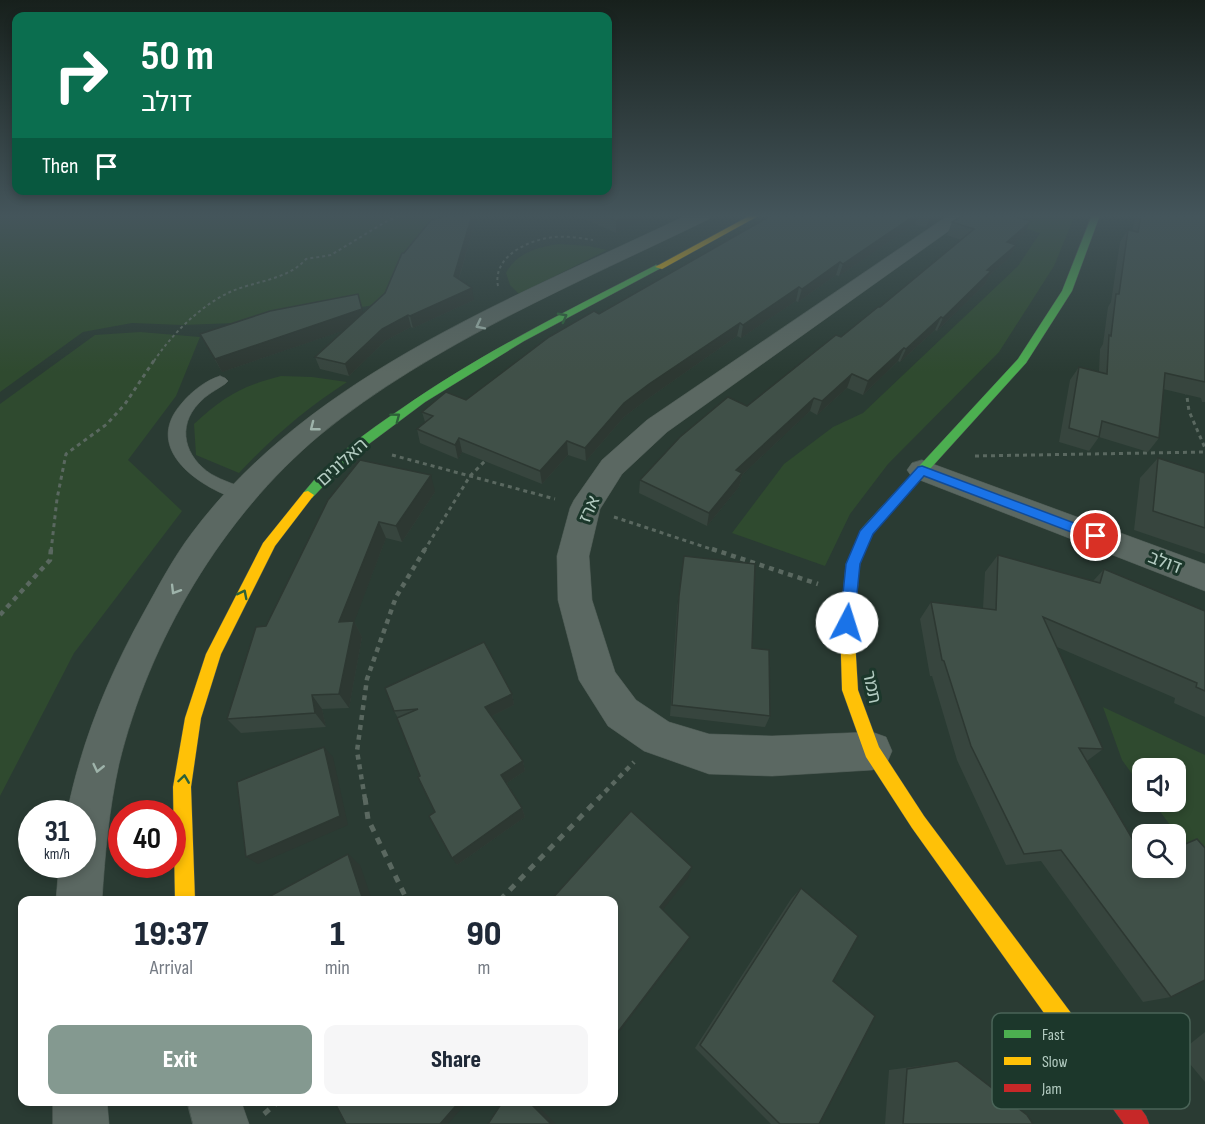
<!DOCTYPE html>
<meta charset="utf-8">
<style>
:root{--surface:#fff;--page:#f6f6f7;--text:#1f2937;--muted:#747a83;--accent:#849990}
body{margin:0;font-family:"Sofia Sans Condensed","Noto Sans Hebrew",sans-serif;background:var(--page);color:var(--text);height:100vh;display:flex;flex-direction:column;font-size:22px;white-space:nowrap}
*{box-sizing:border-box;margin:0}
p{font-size:20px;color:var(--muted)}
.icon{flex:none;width:33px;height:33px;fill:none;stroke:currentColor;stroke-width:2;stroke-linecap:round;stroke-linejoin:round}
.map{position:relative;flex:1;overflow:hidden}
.details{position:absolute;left:18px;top:896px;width:600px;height:210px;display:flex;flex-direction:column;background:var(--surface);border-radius:12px;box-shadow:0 3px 9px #0003}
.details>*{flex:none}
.top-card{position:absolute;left:12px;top:12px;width:600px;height:183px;border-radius:12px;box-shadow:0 3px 9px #0003;background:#0b6e4f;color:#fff;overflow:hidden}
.buttons{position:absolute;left:1132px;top:758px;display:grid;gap:12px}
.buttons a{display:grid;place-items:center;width:54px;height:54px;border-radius:12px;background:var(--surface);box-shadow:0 3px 9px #0003;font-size:30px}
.speed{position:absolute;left:18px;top:800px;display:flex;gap:12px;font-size:30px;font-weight:700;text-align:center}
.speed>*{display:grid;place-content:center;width:78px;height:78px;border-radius:50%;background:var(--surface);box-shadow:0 3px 9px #0003;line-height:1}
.speed small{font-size:15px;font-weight:400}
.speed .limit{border:9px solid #d22;background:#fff;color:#111}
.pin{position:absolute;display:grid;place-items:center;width:51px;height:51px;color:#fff;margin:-26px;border:3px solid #fff;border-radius:50%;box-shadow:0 2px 6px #0007}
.me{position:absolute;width:66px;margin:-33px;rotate:5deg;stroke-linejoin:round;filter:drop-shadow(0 0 4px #0008)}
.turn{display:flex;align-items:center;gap:21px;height:126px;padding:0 30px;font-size:27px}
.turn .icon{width:78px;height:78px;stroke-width:2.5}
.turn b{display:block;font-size:42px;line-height:51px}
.then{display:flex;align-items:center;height:57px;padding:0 30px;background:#0003;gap:12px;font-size:22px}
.eta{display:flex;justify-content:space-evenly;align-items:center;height:102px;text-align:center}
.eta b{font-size:36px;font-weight:800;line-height:42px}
.cta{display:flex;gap:12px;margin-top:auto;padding:12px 30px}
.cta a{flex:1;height:69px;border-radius:12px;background:var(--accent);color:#fff;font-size:24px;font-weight:800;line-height:69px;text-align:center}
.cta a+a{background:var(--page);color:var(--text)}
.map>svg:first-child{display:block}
</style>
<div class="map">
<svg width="1205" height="1124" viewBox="0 0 1205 1124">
<rect width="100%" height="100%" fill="#2a3b33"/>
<g fill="#2f4a2f">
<path d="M0,215H475L381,304L265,322L182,325L132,323L83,332L0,392Z"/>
<path d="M995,215H1075L1054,266L999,352L888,464L850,514L825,566L732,533L784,464L833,427L863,413L1018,266L1040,233L991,217Z"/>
<path d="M559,244L589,246L607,250L519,294L510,285L506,273C516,253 538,247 559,244Z"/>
<path d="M140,332L200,337L176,396L128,460L182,511L74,653L0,796V404L95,335Z"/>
<path d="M281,376L312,377L347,382C304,410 274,436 239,473L196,455L194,424C223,397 242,386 281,376Z"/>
<path d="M1103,707L1205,755V865L1174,830L1152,801H1176V768H1143V789L1122,760Z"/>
</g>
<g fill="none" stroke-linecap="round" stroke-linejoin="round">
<defs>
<path id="lane" d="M220,376L225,378L228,381L225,384C216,390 206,395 199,403C176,427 185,457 211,474C223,481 237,485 249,490L252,495L249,500L243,501C203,490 140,450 182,403C191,392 206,380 220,376Z"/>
<g id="street">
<path d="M687,215H712L709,219C580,282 431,344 320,435C222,517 149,641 119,764C109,809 105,854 102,900H56L59,864H82V813H67C81,743 108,677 143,614C158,587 173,558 192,533C311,374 514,298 687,215Z"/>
<path d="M949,215H971L667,432L622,474L600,509L589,556L592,600L615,672L636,700L669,722L709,734L772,736L872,732L886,737L892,751L886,765L872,770L772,776L709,774L644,751L608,726L579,680L558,600L557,556L570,508L574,500L602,460L647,420Z"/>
<path d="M922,460L1205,564V591L912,477L907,470L912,463Z"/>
<path d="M53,1101H107L109,1124H53Z"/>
<path d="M187,1101H241L249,1124H193Z"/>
</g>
<g id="fast">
<path d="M1092,215H1100L1072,291L1026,363L872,533L860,564L856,588H846L844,584L846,564L862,528L1018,359L1062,291Z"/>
<path d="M656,265L663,267L524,341L425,402L350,458L312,498H304L302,495L304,492C331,458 365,433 401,409C481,353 569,310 656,265Z"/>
</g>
<g id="slow">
<path d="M751,215H760L662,269L655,267Z"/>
<path d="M308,491L314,495L275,546L221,654L201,718L191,787L195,900H175L173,787L185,718L206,654L263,543L304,492Z"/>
<path d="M851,578L856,580L858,584L854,623L858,690L879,747L924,816L1080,1025L1083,1033L1080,1041L1072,1044L1064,1041L912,828L866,757L842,690L840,623L844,584L846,580Z"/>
</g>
<path id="jam" d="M1072,1022L1080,1025L1146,1116L1149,1124H1124L1064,1041L1061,1033L1064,1025Z"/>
</defs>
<use href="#lane" stroke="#4a5751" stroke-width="1"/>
<use href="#street" stroke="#4a5751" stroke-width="1"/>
<use href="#fast" stroke="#4a5751" stroke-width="1"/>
<use href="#slow" stroke="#4a5751" stroke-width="1"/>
<use href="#jam" stroke="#4a5751" stroke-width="1"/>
<g stroke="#5a6860" stroke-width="2" stroke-dasharray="3 3" stroke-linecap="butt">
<path d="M498,286C492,256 530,239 555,237C568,236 581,238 593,240"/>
<path d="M154,361C172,334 200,306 230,292C254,281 288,280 306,259L331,255L387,221L403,215"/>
</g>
<g stroke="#5a6860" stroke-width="3" stroke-dasharray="4 4" stroke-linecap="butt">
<path d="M1186,390L1189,411L1205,448"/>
<path d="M392,455L555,499"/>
<path d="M975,456L1205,452"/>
<path d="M614,517L717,551"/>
<path d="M51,551L57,499L66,454L107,424L125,404L155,359"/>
<path d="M424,551L470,476L488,458"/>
</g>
<g stroke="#5a6860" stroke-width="4.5" stroke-dasharray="5 5" stroke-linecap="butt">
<path d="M712,549L818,584"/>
<path d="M0,615L50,560L51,549"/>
<path d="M365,799L357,751L367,679L396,597L425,549"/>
<path d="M598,799L634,762"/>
</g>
<g stroke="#5a6860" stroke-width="5" stroke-dasharray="7 7" stroke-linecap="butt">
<path d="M365,798L368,819L407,900"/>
<path d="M500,900L599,798"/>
<path d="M264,1114L279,1101"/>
</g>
<use href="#lane" fill="#5b6862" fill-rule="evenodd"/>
<use href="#street" fill="#5b6862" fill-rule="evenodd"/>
<use href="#fast" fill="#4caf50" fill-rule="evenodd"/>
<use href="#slow" fill="#ffc107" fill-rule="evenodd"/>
<use href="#jam" fill="#c62828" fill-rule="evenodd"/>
</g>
<g fill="#37453e">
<path d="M450,215H476V219L459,279L474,300L413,328L411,327L385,341L349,376L320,369L315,357L345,330L222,372L200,334L364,313L385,293L404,253Z"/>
<path d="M576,215H653L616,233Z"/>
<path d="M772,215H946L926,228L915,224L839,276L836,275L798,302L796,301L741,338L737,336L649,398L624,417L586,461L568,455L542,484L462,452L458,459L420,443L417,429L425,422L422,412L466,400L599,314Z"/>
<path d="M1136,215H1205V402H1202L1201,398L1163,389L1159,438L1148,452L1099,437L1089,451L1059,442L1070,380L1079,367L1099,372L1100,349L1103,344L1108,307L1111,302L1120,242L1128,230L1132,231Z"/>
<path d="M952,222L1024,234L1013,244L1016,245L1010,257L989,276L985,284L937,331L935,330L900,362L898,361L863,395L847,388L817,415L810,411L795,425L742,475L739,487L707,526L639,493L640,480L747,406L841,337L880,307L961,240L947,235Z"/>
<path d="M1158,458L1205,473V554L1134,530L1140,478Z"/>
<path d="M435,492L402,542L386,538L354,621L362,637L349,708L322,709L326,727L241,733L227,719L266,626L328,500Z"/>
<path d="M998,555L1093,581L1104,569L1205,611V717L1174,703L1175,698L1057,647L1103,749L1087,761L1171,997L1143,1002L1041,861L1006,865L957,760L932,676H930L920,619L931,602L983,608L985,572Z"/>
<path d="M684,556L770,716L765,727L670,716L677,609Z"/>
<path d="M512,694L514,705L492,716L523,761L525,771L507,783L522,808L525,817L457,865L398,718L394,711Z"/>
<path d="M801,888L833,981L819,1124H771L695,1048L791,899Z"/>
<path d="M1205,1032V1082L1180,1052Z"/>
<path d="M957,1061L1033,1124H885L889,1070Z"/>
</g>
<g fill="#2d3832">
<path d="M472,215H476V219L456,288L454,276Z"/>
<path d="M629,215H653L616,233V221Z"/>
<path d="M915,215H919L915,224L839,276L843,264Z"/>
<path d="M931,215H946L926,228Z"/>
<path d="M1031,221L1024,234L1001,255L1007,242Z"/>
<path d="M1016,245L1010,257L989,276L985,284L937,331L943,318L987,270Z"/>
<path d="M840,262L836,275L798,302L802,289Z"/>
<path d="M799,287L796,301L741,338L743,325Z"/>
<path d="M472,288L474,300L413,328L410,316Z"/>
<path d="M358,294L366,323L222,372L215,359Z"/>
<path d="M408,315L411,327L385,341L349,376L345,364L382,329Z"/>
<path d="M941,317L935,330L900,362L906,349Z"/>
<path d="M740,323L737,336L649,398L624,417L586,461L585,448L624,403L649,384Z"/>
<path d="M904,348L898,361L863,395L868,381Z"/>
<path d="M852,374L847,388L817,415L822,401Z"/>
<path d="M814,398L810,411L742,475L739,487L707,526L709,513L736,470Z"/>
<path d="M459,438L462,452L458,459L455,445Z"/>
<path d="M567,441L568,455L542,484L540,471Z"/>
<path d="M431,475L435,492L402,542L396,526Z"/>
<path d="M379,522L386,538L348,638L339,622Z"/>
<path d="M354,621L362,637L349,708L339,694Z"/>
<path d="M512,694L514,705L488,718L485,707Z"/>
<path d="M312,695L322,709L326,727L315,713Z"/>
<path d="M324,747L333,757L348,825L258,864L246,857Z"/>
<path d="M523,761L525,771L504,785L501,775Z"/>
<path d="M522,808L525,817L457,865L452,858Z"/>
<path d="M348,854L360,865L372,900H363Z"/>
<path d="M692,867L688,878L657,917L660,907Z"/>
<path d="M690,937L685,945L614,1039V1037Z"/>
<path d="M460,1101H468L448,1124H440Z"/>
<path d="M528,1101H533L556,1124H551Z"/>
</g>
<g fill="#405048" stroke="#2d3832" stroke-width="1.5">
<path d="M450,215H472L454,276L472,288L410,316L408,315L382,329L345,364L315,357L385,293L402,253H404L431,220Z"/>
<path d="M602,215H629L616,221Z"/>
<path d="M772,215H915L843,264L840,262L802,289L799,287L743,325L740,323L649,384L624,403L585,448L567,441L540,471L459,438L455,445L417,429L433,416L422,412L446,392L466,400L549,337L594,311L599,314Z"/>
<path d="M963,215H1010L1031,221L1007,242L1016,245L987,270L991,271L943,318L941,317L906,349L904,348L868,381L852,374L822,401L814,398L799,412L736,470L742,473L709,513L640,480L680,437L728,397L747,406L836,335L841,337L878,307H880L974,229L952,222Z"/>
<path d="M1141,215H1205V382L1165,373L1159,438L1102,421L1099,437L1069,428L1079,367L1107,374L1109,335L1111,336L1116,294H1119L1128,230L1138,232Z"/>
<path d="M358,294L362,309L215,359L200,334L270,311Z"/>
<path d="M1158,458L1205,473V528L1153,511Z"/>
<path d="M360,460L431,475L396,526L379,522L339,622L354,621L339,694L312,695L315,713L227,719L256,627L266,626L328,500Z"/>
<path d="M998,555L1100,583L1104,569L1205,611V691L1196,687L1197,683L1043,617L1103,749L1079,748L1143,857V867H1176V848L1197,839L1205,848V980L1171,997L1061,850L1024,854L971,746L944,661L942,660L931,602L996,610Z"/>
<path d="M684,556L755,564L752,648L769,650L770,716L672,705L679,596Z"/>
<path d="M484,642L512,694L485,707L523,761L501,775L522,808L452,858L429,816L435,812L418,777L420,776L397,718L418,709L394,711L385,688Z"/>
<path d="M324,747L340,816L246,857L237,782Z"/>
<path d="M631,811L692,867L660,907L690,937L614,1037V900H551Z"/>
<path d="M348,854L363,900H263Z"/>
<path d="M801,888L858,936L833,981L875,1016L819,1124H780L700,1045Z"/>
<path d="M957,1061L1027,1115L1033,1124H903L907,1069Z"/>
<path d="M334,1101H460L440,1124H346Z"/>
<path d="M503,1101H528L551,1124H488Z"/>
</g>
<defs><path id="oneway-chevron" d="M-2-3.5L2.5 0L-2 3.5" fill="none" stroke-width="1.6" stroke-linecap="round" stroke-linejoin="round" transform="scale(1.5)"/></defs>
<g stroke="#2d6138">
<use href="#oneway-chevron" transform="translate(563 317) rotate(-28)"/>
<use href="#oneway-chevron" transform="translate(396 417) rotate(-37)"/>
<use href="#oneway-chevron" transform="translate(243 594) rotate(-63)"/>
<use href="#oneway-chevron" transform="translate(184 779) rotate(-82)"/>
</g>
<g stroke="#9eb3aa">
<use href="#oneway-chevron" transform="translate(480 325) rotate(153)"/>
<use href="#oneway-chevron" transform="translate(314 427) rotate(142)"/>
<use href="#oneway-chevron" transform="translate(175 590) rotate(121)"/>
<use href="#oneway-chevron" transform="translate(98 768) rotate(103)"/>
</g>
<linearGradient id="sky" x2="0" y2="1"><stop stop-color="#17201c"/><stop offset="0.58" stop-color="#44555b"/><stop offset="1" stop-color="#44555b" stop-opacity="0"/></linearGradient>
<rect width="1205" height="372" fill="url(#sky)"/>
<path fill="#1a73e8" stroke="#114b97" stroke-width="1.5" d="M922,466L1101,533L1103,536L1101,540H1092L924,476L873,534L860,564L854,623L852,628H842L840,623L846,564L860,531L918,467Z"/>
<g text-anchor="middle" stroke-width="6" stroke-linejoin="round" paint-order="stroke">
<g font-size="18" fill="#b4ccc2" stroke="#1c372b">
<text transform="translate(342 462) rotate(-42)" y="6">האלונים</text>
<text transform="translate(589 509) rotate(-66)" y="6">ארז</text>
<text transform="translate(1165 562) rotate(21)" y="6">דולב</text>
<text transform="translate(872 687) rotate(78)" y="6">תמר</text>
</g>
</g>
<rect x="992" y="1013" width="198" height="96" rx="9" fill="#1c372b" stroke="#4a6458" stroke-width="1.5"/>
<rect x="1004" y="1030" width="27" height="8" fill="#4caf50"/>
<rect x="1004" y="1057" width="27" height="8" fill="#ffc107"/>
<rect x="1004" y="1084" width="27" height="8" fill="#c62828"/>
<g font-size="16" fill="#b4ccc2">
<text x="1042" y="1040">Fast</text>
<text x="1042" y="1067">Slow</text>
<text x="1042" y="1094">Jam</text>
</g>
</svg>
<div class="buttons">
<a><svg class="icon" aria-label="sound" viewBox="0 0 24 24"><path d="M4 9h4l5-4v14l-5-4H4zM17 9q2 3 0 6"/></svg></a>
<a><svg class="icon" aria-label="search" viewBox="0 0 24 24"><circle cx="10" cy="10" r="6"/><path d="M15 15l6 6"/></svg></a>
</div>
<div class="speed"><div>31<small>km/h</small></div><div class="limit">40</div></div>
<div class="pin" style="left:1096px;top:536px;background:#d93025"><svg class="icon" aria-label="arrive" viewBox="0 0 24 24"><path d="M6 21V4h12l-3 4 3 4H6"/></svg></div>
<svg class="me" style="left:847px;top:623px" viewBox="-20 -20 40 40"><circle r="19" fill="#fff"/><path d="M0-13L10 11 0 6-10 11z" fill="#1a73e8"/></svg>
<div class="top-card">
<div class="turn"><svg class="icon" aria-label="right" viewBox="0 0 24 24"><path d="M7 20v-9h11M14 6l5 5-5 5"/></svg><div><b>50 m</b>דולב</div></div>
<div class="then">Then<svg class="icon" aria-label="arrive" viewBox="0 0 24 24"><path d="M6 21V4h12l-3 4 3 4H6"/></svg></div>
</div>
<section class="details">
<div class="eta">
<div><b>19:37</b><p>Arrival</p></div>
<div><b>1</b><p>min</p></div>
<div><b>90</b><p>m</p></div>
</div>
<div class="cta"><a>Exit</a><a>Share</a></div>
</section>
</div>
